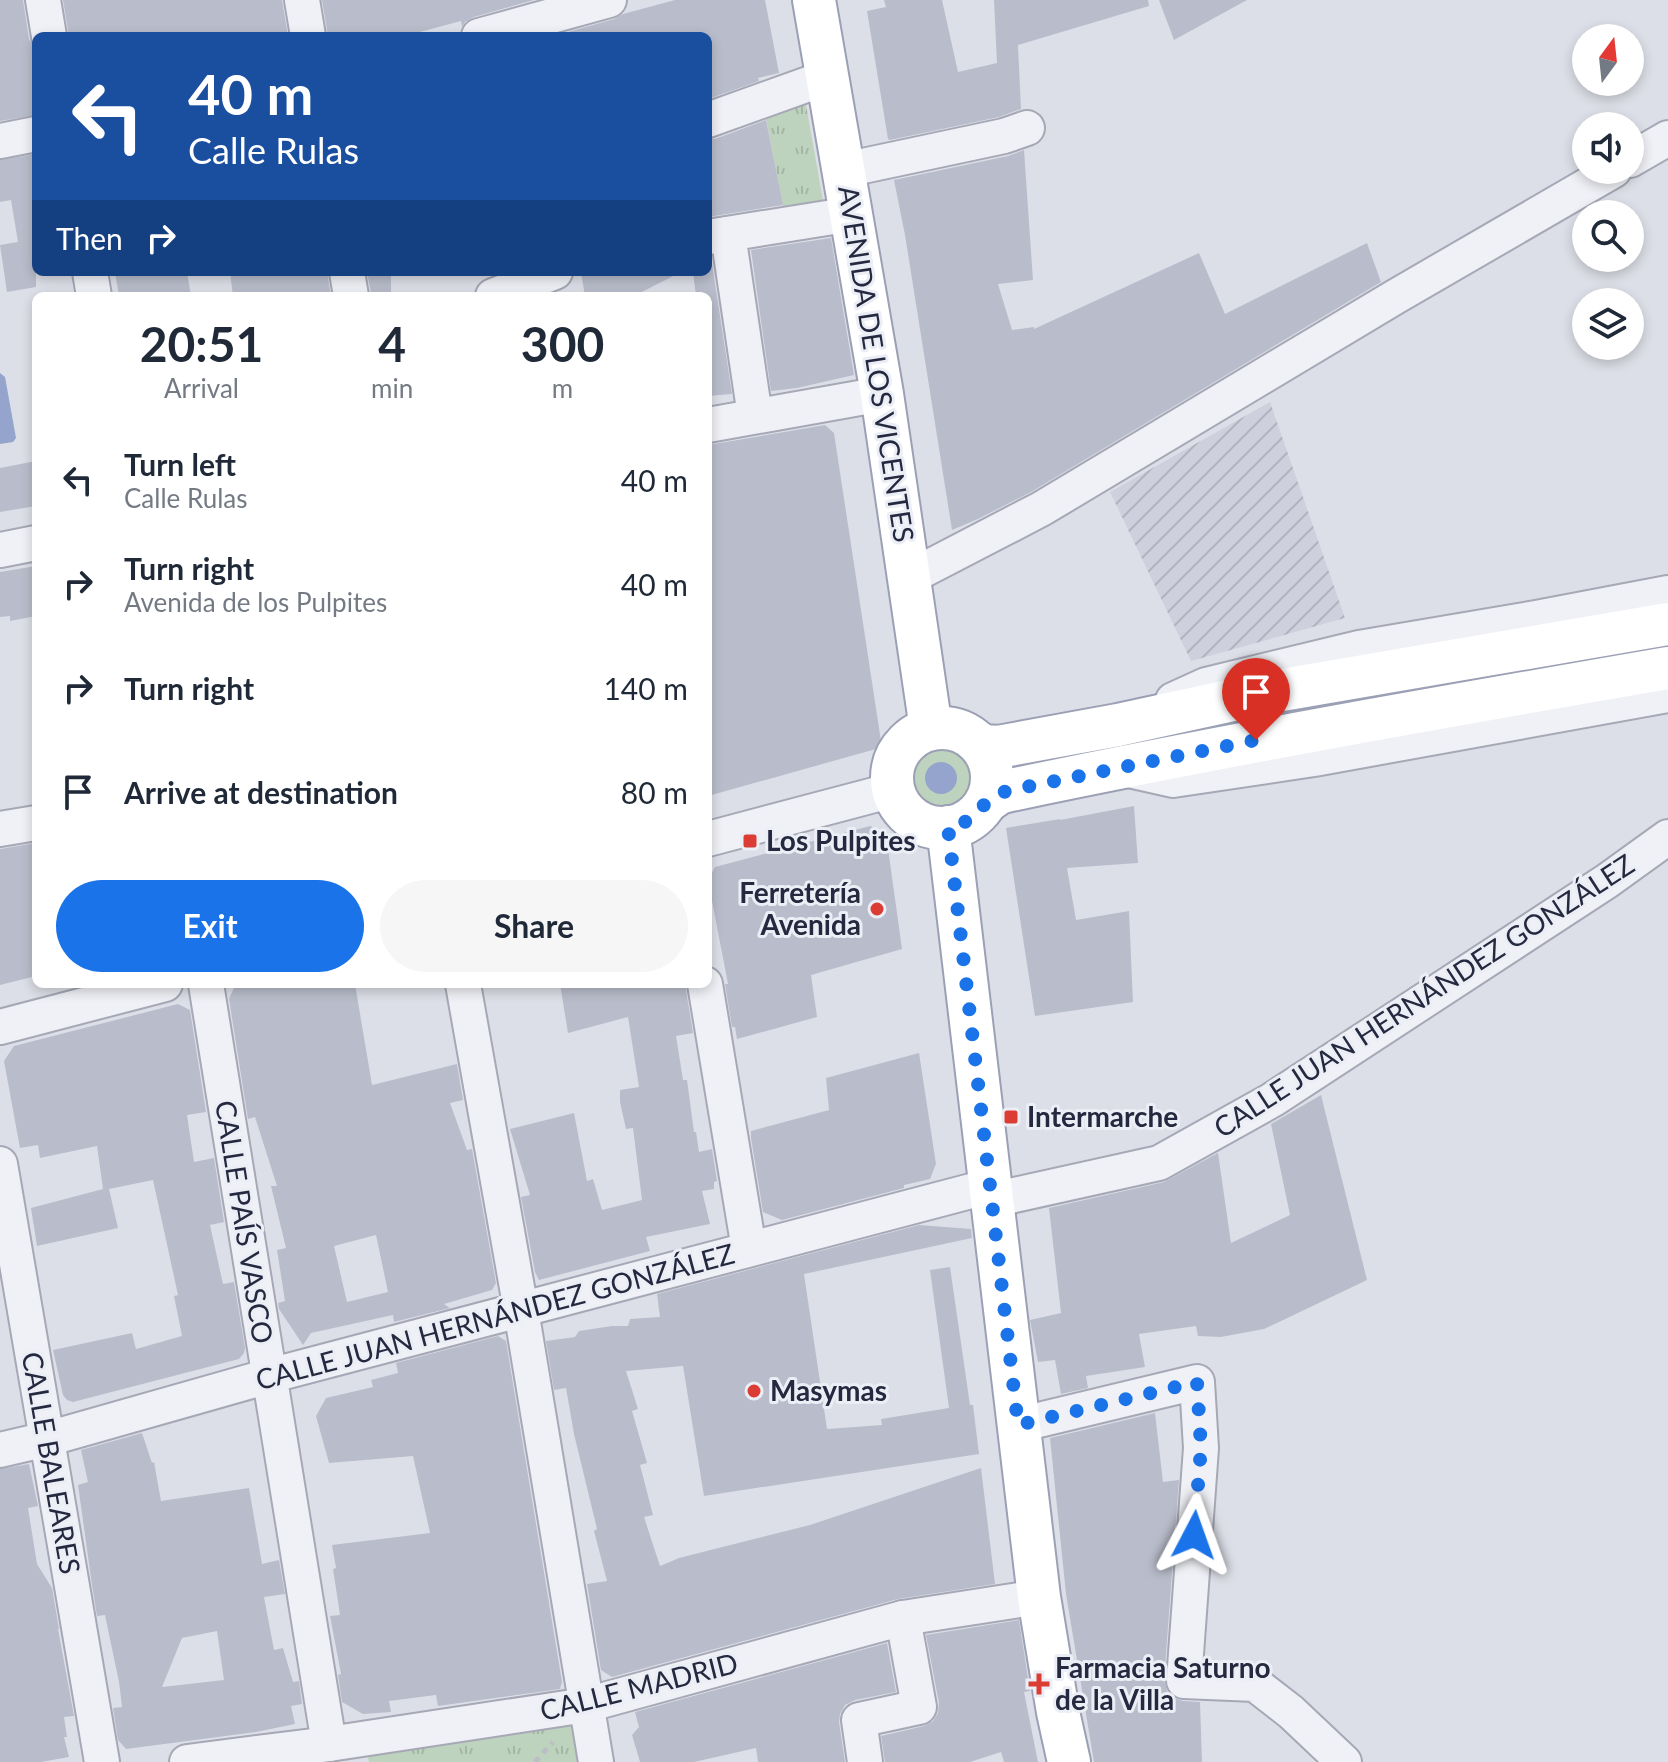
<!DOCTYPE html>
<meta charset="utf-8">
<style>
:root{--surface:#fff;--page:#f6f6f7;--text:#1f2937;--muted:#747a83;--accent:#1a73e8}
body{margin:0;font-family:Lato,sans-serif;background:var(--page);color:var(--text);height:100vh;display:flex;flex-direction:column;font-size:30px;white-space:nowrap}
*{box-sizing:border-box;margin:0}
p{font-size:26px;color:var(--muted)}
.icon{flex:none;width:44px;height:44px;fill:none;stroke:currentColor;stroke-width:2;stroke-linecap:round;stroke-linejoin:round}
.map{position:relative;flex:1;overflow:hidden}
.details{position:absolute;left:32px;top:292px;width:680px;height:696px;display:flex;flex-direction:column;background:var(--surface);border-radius:12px;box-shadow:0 4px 12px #0003}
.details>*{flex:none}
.guide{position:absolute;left:32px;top:32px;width:680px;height:244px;border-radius:12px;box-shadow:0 4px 12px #0003;background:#1a4fa0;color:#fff;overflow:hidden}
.needle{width:52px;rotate:15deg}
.fabs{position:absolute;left:1572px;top:24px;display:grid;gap:16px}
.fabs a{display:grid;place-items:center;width:72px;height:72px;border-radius:50%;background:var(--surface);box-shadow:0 4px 12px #0003;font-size:40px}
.pin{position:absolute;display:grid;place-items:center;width:68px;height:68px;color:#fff;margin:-82px -34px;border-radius:50% 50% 50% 0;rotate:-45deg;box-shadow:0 0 8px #0007}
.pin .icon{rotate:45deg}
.me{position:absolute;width:88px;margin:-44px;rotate:4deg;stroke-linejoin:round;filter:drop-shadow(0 0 6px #0008)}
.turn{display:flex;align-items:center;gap:28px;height:168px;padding:0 24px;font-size:36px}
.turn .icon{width:104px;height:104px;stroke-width:2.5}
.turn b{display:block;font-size:56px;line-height:68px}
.then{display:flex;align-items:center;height:76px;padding:0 24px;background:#0003;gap:16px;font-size:30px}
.eta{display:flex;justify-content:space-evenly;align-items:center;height:136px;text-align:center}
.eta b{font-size:48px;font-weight:700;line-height:56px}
.primary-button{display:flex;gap:16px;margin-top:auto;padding:16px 24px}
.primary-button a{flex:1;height:92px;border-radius:48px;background:var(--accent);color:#fff;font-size:32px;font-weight:700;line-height:92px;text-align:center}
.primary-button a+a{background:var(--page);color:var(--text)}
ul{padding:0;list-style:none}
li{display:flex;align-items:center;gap:24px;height:104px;padding:0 24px}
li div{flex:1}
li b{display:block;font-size:30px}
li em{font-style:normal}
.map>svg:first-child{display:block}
</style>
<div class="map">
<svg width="1668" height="1762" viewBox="0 0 1668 1762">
<defs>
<pattern id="industrial-furrows" width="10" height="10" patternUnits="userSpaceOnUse" patternTransform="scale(2)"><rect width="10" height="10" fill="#ced1dd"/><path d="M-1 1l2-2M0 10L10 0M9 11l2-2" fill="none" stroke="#b1b3bf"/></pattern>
<pattern id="park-tufts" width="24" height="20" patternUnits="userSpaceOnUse" patternTransform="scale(2)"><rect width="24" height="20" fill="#bed3bd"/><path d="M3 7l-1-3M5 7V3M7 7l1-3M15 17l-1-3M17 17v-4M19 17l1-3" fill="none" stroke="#a3b5a4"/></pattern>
</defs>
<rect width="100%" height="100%" fill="#dddfe8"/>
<path fill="url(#industrial-furrows)" d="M1270,402L1345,618L1191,661L1110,492Z"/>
<circle fill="#bed3bd" cx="941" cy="778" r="32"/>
<g fill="url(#park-tufts)">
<path d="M805,99L824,206L784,212L765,113Z"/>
<path d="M586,1705L596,1762H369L364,1739Z"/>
</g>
<g fill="#94a4cc">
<path d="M0,373L5,377L16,438L13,442L0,444Z"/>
<circle cx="941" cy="778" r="16"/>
</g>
<g fill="#b9bdcb" fill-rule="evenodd">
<path d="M0,0H23L29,39L36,51V115L0,121Z"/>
<path d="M63,0H282L288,36H69Z"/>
<path d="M322,0H534L474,17L465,22L462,27L461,21L405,36H328Z"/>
<path d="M675,0H765L779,73L758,78L759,81L708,99V36H554L614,19L623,14Z"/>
<path d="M884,0H942L958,72L997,63L994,0H1148L1149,6L1018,45L1021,109L999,117L890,140L888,139L867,11L886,7Z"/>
<path d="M1159,0H1247L1174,40Z"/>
<path d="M766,120L783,205L708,217V139H715Z"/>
<path d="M1024,150L1033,280L998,284L1012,330L1034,327V329L1199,253L1225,314L1367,243L1381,282L1031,492L978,519L952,530L905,235L894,180L1008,156Z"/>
<path d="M36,154V287L7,292L0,245L18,242L11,200L0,202V160Z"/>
<path d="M831,238L854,375L797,388L771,391L751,250Z"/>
<path d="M708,257H711L732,394L708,396V296H696L693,272H708Z"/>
<path d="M115,272H187L191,296H119Z"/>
<path d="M230,272H327L331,296H233Z"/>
<path d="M367,272H391V292L371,293Z"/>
<path d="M581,272H681L634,296H585Z"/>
<path d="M825,425L834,433L881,741L876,749L708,796V445Z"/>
<path d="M36,461V506L0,512V468Z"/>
<path d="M36,566V616L10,621V616L0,617V572Z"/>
<path d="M1134,806L1138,863L1067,868L1076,920L1129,911L1133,1002L1035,1016L1006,828L1060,819V820Z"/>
<path d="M870,826L886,834L902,949L811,975L817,1017L737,1039L735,1027H732L725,984H728L708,880L715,867Z"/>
<path d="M36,843V976L0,985V849Z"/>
<path d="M251,984H355L372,1085L457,1064L463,1100L450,1103L467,1150L472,1149L496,1283L492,1290L444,1304L450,1308L394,1322L393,1315L311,1333L303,1345L279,1309L278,1303L285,1301L277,1250L286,1248L271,1186H277L255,1117L248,1119L229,999L234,988ZM376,1235L388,1292L347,1302L334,1246Z"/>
<path d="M560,984H685L693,1033L676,1036L683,1080H687L694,1132H696L699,1152L712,1149L717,1181L714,1182V1189L702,1191L710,1224L646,1237L650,1251L539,1280L535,1272L521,1197L530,1195L510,1129L574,1113L587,1181L593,1179L602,1210L642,1200L633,1128L626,1129L620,1102V1090L639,1087L628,1017L568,1033Z"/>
<path d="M178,1004L190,1010L206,1112L187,1115L194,1162L214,1158L224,1222L210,1225L223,1284L234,1282L245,1348L244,1353L239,1359L73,1402L67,1400L63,1395L53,1350L132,1333L136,1349L182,1336L174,1296L178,1295L153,1180L109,1189L118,1228L37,1246L31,1208L103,1189L97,1146L40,1158L38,1145L20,1148L4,1061L14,1046Z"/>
<path d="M919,1053L936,1164L930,1179L904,1185V1188L782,1220L763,1212L751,1138V1131L829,1110L826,1078Z"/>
<path d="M1321,1095L1367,1280L1264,1329L1221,1337L1198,1336L1196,1326L1139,1334L1145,1367L1086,1376L1088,1388L1061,1394L1055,1360L1038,1362L1030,1320L1061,1313L1049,1208L1164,1182L1218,1153L1231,1243L1290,1215L1271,1124Z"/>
<path d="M919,1225L971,1229L972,1238L804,1274L827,1429L882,1425L881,1419L949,1408L930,1270L950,1267L970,1405H973L979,1454L704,1496L683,1366L626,1371L638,1409L632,1411L647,1463L640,1465L653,1515L644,1517L660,1566L679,1558L810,1525L981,1468L995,1584L898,1599L612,1677L601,1670L587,1584L607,1581L594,1531L597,1529L574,1434L566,1388L554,1390L546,1341L575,1337L579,1331L612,1326H628L630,1319L660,1317L657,1294Z"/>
<path d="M498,1336L506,1341L562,1682L560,1689L438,1706L436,1695L389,1701L391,1712L363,1714L342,1702L338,1675L341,1674L330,1616L340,1615L333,1569L336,1568L332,1545L430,1533L413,1456L329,1463L316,1416L326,1398L373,1387L371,1380L398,1373L396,1363Z"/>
<path d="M1155,1413L1163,1482L1179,1480L1164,1680L1167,1691L1174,1698L1183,1701L1200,1702L1202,1762H1094L1066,1594L1050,1438Z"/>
<path d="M142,1433L152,1463L154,1462L161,1501L249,1488L262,1564L279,1560L285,1594L264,1597L274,1650L283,1648L293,1682L299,1681L302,1704L291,1706L295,1724L256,1732L126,1749L118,1740L113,1708L122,1707L119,1682L105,1615L97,1616L92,1585L78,1485L88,1482L81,1450ZM217,1631L224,1680L162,1687L182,1638Z"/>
<path d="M29,1464L38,1506L28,1508L37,1564L52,1588L59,1629H58L74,1716L64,1717L67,1737H64L69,1757L41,1762H0V1469Z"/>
<path d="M1019,1620L1030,1691L1024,1692L1038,1762H1004L1001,1752L970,1762H885L881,1736L924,1726L933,1721L938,1713L939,1703L926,1635Z"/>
<path d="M887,1643L896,1692L855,1700L845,1705L840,1714L839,1722L845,1762H758L756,1748L694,1762H640L632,1735L639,1727L635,1712Z"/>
</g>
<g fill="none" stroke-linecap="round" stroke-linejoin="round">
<defs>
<g id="minor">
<path d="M43,0L49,36"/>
<path d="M302,0L308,36"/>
<path d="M479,36L609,0"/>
<path d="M708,120L828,77"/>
<path d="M0,141L36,134"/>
<path d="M1630,160L1668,138"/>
<path d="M844,170L1004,136L1027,128"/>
<path d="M728,234L755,416"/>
<path d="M708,237L852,214"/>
<path d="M90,272L94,296"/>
<path d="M347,272L351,296"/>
<path d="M493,296L555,272"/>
<path d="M708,425L882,394"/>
<path d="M0,550L36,543"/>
<path d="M910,577L1041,509L1395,297L1614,170"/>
<path d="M1173,700L1206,685L1359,648L1536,618L1668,593"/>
<path d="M1124,769L1173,780L1314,759L1668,695"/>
<path d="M0,829L36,823"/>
<path d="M708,839L893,790"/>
<path d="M206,984L329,1744"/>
<path d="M463,984L521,1310L596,1762"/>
<path d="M705,984L749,1249"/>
<path d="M0,1027L165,984"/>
<path d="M0,1164L102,1762"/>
<path d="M992,1200L1159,1163L1272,1100L1607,881L1668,837"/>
<path d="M1018,1425L1197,1382L1201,1448L1184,1681L1255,1684L1291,1712L1344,1762"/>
<path d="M0,1450L47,1439L269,1376L990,1186"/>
<path d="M187,1762L329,1744L586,1705L903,1618L1039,1597"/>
<path d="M865,1762L859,1720L919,1707L903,1618"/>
</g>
<g id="major">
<path d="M814,0L882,394L931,729"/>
<circle cx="942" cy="778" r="50"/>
<path d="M979,743L985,746L998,747L1118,725L1270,692L1668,624"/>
<path d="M986,802L999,793L1011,790C1229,744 1448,706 1668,668"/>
<path d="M948,827L1039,1597L1058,1712L1069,1762"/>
</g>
</defs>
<use href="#minor" stroke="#a6a8b6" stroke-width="38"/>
<use href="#major" stroke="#9ba0b5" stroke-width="46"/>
<path stroke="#bbbdc7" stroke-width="5" stroke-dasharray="6 6" stroke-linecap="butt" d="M535,1762L553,1742"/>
<use href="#minor" stroke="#f0f1f6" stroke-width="34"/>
<use href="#major" stroke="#fff" stroke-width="42"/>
</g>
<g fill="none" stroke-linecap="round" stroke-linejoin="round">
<path stroke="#1a73e8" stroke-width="14" stroke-dasharray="0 25.2" d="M1194,1535L1201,1448L1197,1382L1018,1425L948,827C959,825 970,821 978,813C981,810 983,805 987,802C993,796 1002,792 1011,790L1256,740"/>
</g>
<g fill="#db3d34" stroke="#eceef6" stroke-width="3">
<rect x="742" y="833" width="16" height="16" rx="4"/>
<circle cx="877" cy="909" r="8"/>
<rect x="1003" y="1109" width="16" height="16" rx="4"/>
<circle cx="754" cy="1391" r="8"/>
<path d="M1035 1672h8v8h8v8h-8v8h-8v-8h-8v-8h8z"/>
</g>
<g text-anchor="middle" stroke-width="6" stroke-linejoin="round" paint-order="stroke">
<g font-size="28" fill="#252940" stroke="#eceef6">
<text transform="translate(876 364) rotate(81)" y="10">AVENIDA DE LOS VICENTES</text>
<text transform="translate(1424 996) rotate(-33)" y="10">CALLE JUAN HERNÁNDEZ GONZÁLEZ</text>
<text transform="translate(244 1222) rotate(81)" y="10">CALLE PAÍS VASCO</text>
<text transform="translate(495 1317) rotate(-15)" y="10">CALLE JUAN HERNÁNDEZ GONZÁLEZ</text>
<text transform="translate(51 1463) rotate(80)" y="10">CALLE BALEARES</text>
<text transform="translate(639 1687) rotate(-14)" y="10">CALLE MADRID</text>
</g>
<g font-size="28" font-weight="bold" fill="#252940" stroke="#eceef6" text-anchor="start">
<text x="766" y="851">Los Pulpites</text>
<text x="861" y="903" text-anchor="end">Ferretería<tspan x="861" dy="32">Avenida</tspan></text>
<text x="1027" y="1127">Intermarche</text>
<text x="770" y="1401">Masymas</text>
<text x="1055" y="1678">Farmacia Saturno<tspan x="1055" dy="32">de la Villa</tspan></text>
</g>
</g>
</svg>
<div class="fabs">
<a><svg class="needle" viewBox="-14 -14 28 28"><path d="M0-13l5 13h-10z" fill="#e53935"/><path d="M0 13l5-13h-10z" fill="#747a83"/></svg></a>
<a><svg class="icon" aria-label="sound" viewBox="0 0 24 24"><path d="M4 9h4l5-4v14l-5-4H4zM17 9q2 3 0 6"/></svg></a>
<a><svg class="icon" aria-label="search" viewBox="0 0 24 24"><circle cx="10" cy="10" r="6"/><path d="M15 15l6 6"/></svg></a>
<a><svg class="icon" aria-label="layers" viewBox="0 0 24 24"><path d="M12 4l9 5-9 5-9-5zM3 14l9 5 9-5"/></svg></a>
</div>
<div class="pin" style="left:1256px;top:740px;background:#d93025"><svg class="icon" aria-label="arrive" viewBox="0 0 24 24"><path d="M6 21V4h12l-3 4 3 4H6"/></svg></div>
<svg class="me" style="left:1194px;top:1535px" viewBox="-20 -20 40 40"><path d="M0-17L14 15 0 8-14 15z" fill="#1a73e8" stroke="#fff" stroke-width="4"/></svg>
<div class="guide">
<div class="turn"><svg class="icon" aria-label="left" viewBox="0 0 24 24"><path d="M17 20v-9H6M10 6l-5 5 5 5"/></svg><div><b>40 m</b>Calle Rulas</div></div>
<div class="then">Then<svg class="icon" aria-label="right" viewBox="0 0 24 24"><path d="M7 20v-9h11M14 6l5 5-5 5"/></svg></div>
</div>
<section class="details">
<div class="eta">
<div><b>20:51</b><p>Arrival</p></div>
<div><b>4</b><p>min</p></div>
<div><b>300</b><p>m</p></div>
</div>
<ul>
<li><svg class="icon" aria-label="left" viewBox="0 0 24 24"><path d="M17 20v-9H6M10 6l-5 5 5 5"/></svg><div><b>Turn left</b><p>Calle Rulas</p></div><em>40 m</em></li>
<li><svg class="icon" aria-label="right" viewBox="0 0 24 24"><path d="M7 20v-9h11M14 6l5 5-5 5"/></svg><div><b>Turn right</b><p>Avenida de los Pulpites</p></div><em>40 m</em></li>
<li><svg class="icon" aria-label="right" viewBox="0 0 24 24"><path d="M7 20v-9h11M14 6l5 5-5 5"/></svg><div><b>Turn right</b></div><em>140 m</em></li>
<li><svg class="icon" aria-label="arrive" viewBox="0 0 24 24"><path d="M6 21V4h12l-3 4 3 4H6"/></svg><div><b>Arrive at destination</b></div><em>80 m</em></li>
</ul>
<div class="primary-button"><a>Exit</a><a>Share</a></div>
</section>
</div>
